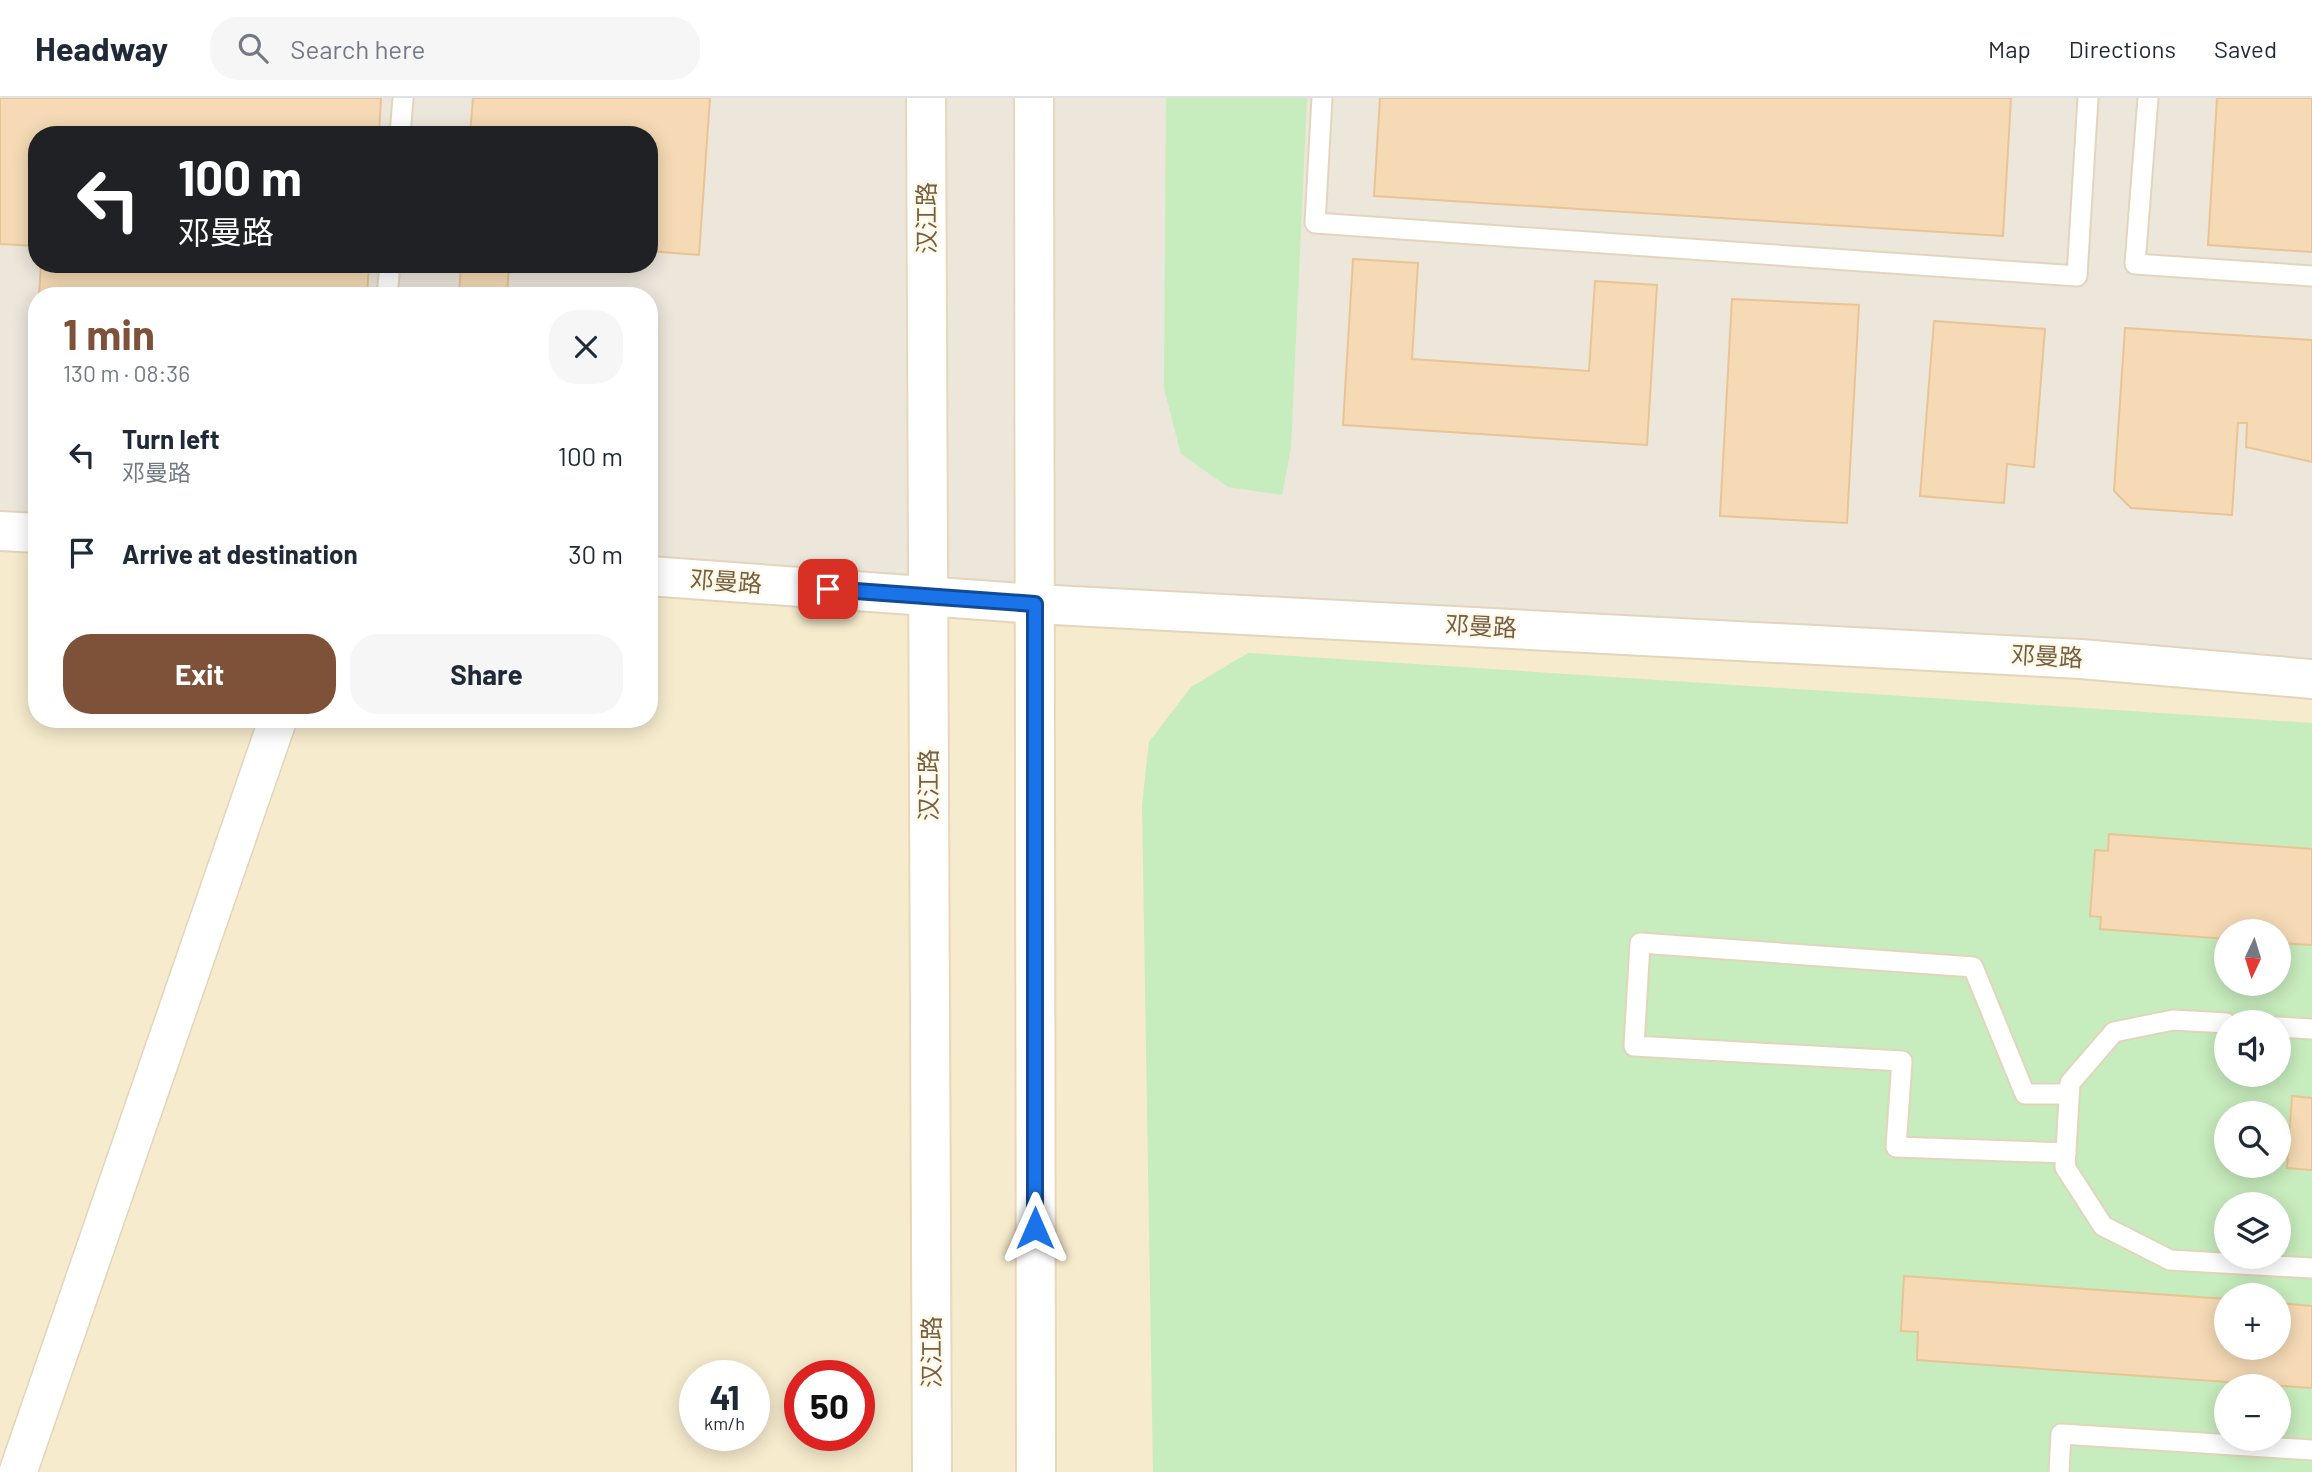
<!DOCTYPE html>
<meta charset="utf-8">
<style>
:root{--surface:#fff;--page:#f6f6f7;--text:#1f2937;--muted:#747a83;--line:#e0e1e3;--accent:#7e5238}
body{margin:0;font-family:Barlow,"Noto Sans SC",sans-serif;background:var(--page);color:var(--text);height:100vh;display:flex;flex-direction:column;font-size:26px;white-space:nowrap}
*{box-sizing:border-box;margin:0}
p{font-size:23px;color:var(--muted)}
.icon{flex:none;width:38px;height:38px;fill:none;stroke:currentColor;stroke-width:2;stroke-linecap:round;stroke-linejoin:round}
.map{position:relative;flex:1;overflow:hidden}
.panel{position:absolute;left:28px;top:189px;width:630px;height:441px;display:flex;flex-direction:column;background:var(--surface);border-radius:28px;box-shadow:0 4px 18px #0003}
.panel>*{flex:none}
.hud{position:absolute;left:28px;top:28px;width:630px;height:147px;border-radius:28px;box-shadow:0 4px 18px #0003;background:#202124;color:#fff;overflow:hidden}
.needle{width:46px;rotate:184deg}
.fabs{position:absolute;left:2214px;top:821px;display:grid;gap:14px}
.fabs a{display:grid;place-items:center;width:77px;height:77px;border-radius:50%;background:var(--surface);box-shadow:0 4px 18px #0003;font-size:35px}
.speed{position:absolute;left:679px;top:1262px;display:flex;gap:14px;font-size:35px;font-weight:700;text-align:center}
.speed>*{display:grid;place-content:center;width:91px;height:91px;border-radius:50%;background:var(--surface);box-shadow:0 4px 18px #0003;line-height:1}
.speed small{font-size:18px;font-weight:400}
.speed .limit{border:10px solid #d22;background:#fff;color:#111}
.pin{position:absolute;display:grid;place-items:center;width:60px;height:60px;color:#fff;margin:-30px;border-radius:14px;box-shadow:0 4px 10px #0006}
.me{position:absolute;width:77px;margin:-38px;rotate:0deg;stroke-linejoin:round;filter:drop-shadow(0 0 5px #0008)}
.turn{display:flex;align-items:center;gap:24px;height:147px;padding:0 35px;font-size:32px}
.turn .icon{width:91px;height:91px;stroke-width:2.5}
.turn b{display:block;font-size:49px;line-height:60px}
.round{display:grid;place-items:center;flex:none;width:74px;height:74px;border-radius:28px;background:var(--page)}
.summary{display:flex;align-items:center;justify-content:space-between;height:119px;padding:0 35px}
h1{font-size:42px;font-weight:700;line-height:52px;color:var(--accent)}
.primary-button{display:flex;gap:14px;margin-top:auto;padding:14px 35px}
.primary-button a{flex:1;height:80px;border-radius:28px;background:var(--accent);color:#fff;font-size:28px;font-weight:700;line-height:80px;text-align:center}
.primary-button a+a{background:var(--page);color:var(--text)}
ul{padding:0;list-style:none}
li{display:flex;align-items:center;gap:21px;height:98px;padding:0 35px}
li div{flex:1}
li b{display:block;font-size:26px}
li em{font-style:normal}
header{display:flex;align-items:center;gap:42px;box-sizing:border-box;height:98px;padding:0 35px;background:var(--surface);border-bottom:2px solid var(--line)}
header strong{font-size:33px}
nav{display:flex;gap:38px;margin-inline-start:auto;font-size:24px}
.search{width:490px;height:63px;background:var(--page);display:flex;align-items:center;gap:18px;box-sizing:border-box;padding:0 24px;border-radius:28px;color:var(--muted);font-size:26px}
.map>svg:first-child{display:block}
</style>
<header>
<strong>Headway</strong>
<div class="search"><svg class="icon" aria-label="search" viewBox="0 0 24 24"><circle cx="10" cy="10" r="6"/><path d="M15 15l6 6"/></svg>Search here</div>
<nav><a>Map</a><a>Directions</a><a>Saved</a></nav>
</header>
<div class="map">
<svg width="2312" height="1374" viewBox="0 0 2312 1374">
<rect width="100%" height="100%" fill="#fef8df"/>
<path fill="#f6ebcd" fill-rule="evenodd" d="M0,0H2312V1374H0ZM37,37H649V166H37ZM37,198H649V621H37ZM2226,833H2278V886H2226ZM2226,924H2278V976H2226ZM2226,1015H2278V1068H2226ZM2226,1106H2278V1158H2226ZM2226,1197H2278V1250H2226ZM695,1278H754V1337H695ZM800,1278H859V1337H800ZM2226,1288H2278V1340H2226Z"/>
<path fill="#ece6db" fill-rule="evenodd" d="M0,0H2312V597L649,478V198H37V435L0,433ZM37,37H649V166H37Z"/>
<g fill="#c7ecbd" fill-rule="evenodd">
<path d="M1166,0H1307L1291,349L1282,397L1228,389L1181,356L1164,290Z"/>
<path d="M1248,555L2312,625V1374H1153L1142,707L1149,644L1191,589ZM2226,833H2278V886H2226ZM2226,924H2278V976H2226ZM2226,1015H2278V1068H2226ZM2226,1106H2278V1158H2226ZM2226,1197H2278V1250H2226ZM2226,1288H2278V1340H2226Z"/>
</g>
<g fill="#f5dab5" stroke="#e9c494" stroke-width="2">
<path d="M0,0H381L379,37H37V148L0,146Z"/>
<path d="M473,0H710L699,157L649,153V37H470Z"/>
<path d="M1380,0H2011L2003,138L1374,98Z"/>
<path d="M2217,0H2312V154L2208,147Z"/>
<path d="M1353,161L1418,165L1412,261L1589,273L1595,183L1657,187L1647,347L1343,327Z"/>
<path d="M41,166H369L367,198H39Z"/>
<path d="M461,166H509L507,198H459Z"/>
<path d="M1732,201L1859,207L1847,425L1720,418Z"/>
<path d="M1934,223L2045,231L2034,369L2007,366L2004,405L1920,398Z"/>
<path d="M2125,230L2312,242V364L2246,349L2247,325H2238L2232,417L2131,410L2114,393Z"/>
<path d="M2109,736L2312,751V847L2278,845V833H2226V841L2100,831L2101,819L2090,818L2095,752L2108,753Z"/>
<path d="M2292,998L2312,1000V1072L2287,1070Z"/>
<path d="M1904,1178L2226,1201V1250H2278V1205L2312,1208V1290L1917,1262L1918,1234L1901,1233Z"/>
</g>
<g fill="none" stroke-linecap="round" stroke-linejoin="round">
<defs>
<g id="service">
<path d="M1322,0L1315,125L2077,178L2088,0"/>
<path d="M2148,0L2135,166L2312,178"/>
<path d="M400,37L403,0"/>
<path d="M387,198L390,166"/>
<path d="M2226,925L2173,922L2114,934L2070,985L2065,1069L2103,1128L2170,1162L2312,1170"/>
<path d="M2278,929L2312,931"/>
<path d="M2066,1055L1896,1049L1902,963L1634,948L1640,845L1973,869L2025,996H2069"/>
<path d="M2059,1374L2061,1336L2312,1352"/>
</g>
<path id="minor" d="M18,1374L278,621"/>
<g id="tertiary">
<path d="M0,433L37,435"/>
<path d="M649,478L1035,506L2081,561L2312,581"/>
</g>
<g id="secondary">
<path d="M926,0L932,1374"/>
<path d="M1034,0L1036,1374"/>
</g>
</defs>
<use href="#service" stroke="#e2d5bb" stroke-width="23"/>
<use href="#minor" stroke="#e2d5bb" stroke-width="40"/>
<use href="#tertiary" stroke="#e2d5bb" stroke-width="42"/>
<use href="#secondary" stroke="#e8d7b8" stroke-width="42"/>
<use href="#service" stroke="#fff" stroke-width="19"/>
<use href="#minor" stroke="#fff" stroke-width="37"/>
<use href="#tertiary" stroke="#fff" stroke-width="38"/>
<use href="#secondary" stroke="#fff" stroke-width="38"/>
</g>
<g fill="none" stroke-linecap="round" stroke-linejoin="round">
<defs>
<path id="route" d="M828,491L1035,506V1130"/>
</defs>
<use href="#route" stroke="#114b97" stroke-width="18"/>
<use href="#route" stroke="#1a73e8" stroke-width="12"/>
</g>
<g text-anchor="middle" stroke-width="5" stroke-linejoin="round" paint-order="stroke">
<g font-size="24" fill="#765f45" stroke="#fffae7">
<text transform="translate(927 120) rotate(-90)" y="8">汉江路</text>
<text transform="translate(726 484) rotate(4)" y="8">邓曼路</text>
<text transform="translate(1481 529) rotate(3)" y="8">邓曼路</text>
<text transform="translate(2047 559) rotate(3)" y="8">邓曼路</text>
<text transform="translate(929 687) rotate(-90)" y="8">汉江路</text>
<text transform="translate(932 1254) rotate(-90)" y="8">汉江路</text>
</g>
</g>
</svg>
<div class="fabs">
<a><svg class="needle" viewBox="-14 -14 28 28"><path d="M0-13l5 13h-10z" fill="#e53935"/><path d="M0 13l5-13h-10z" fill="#747a83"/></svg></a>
<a><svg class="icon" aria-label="sound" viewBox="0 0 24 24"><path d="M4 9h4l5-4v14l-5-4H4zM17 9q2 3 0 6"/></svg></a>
<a><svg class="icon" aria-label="search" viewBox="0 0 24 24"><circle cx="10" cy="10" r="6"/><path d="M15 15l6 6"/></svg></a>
<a><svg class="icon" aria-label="layers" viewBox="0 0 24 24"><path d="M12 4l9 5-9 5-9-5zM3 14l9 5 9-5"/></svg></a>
<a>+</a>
<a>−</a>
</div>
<div class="speed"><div>41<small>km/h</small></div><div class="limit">50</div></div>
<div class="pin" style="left:828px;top:491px;background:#d93025"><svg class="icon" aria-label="arrive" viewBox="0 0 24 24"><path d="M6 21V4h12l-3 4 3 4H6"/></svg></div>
<svg class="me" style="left:1035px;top:1130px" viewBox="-20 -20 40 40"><path d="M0-17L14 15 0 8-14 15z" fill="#1a73e8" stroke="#fff" stroke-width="4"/></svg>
<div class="hud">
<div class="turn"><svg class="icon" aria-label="left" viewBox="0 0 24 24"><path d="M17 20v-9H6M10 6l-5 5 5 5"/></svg><div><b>100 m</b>邓曼路</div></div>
</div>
<section class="panel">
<div class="summary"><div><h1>1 min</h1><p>130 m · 08:36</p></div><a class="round"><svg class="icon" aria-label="close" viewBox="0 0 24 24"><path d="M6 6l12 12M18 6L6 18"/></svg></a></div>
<ul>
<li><svg class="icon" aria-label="left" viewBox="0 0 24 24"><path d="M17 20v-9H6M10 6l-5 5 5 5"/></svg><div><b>Turn left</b><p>邓曼路</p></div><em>100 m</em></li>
<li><svg class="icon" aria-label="arrive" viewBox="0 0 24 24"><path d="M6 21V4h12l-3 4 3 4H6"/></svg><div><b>Arrive at destination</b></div><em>30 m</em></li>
</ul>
<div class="primary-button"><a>Exit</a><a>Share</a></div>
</section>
</div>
